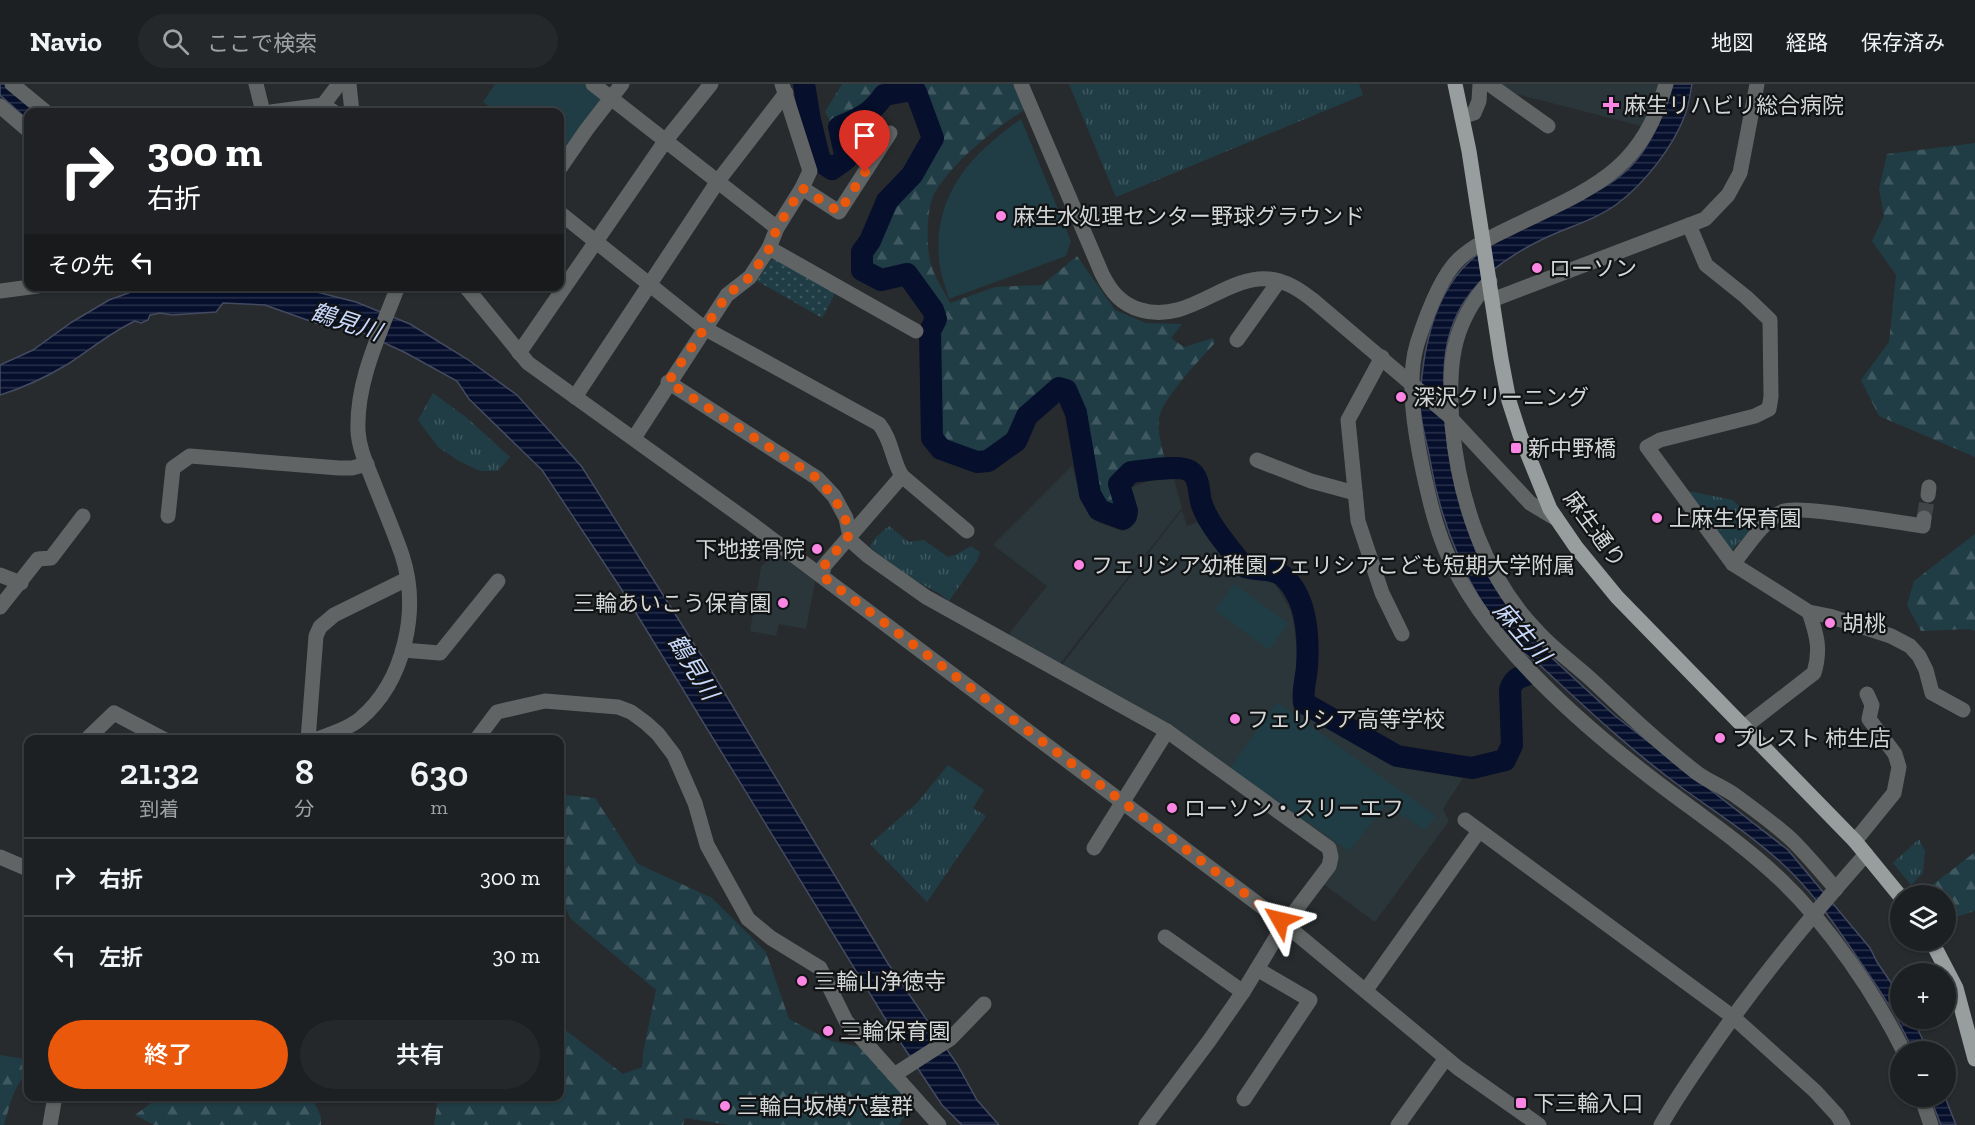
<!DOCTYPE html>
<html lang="ja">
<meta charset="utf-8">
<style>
:root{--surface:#1d2022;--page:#25282a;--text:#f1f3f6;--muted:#a0a3a5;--line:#3b3e40;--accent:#ea580c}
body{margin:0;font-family:"Zilla Slab","Noto Sans JP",serif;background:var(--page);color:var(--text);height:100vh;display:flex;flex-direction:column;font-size:22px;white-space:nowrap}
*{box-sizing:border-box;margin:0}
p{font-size:20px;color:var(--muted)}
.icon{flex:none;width:33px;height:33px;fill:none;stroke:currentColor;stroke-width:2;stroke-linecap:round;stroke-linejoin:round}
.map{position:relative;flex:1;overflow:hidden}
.details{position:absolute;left:24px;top:651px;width:540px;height:366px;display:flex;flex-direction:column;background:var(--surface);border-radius:12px;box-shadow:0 2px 4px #0004,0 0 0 2px var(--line)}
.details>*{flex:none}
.banner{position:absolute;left:24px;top:24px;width:540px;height:183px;border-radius:12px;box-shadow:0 2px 4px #0004,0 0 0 2px var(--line);background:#202124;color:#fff;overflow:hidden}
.fabs{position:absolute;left:1890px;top:801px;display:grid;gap:12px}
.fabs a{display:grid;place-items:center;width:66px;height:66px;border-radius:50%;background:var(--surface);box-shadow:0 2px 4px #0004,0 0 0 2px var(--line);font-size:30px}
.pin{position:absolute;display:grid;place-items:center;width:51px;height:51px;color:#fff;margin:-62px -26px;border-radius:50% 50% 50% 0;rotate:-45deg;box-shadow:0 0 6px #0007}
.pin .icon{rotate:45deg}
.me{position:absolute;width:66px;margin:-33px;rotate:307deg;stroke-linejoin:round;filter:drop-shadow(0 0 4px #0008)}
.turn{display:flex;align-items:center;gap:21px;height:126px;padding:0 24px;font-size:27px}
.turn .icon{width:78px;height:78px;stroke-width:2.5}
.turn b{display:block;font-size:42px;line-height:51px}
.then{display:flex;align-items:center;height:57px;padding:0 24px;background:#0003;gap:12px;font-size:22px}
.eta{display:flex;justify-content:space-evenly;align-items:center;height:102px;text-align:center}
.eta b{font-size:36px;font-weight:600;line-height:42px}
.primary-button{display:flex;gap:12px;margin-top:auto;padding:12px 24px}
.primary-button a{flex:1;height:69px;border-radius:36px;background:var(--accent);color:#fff;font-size:24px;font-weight:600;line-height:69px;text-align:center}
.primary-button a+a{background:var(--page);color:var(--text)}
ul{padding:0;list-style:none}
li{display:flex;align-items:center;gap:18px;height:78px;padding:0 24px;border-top:2px solid var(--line)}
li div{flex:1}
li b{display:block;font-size:22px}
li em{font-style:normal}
header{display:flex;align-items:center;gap:36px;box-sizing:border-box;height:84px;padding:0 30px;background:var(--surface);border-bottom:2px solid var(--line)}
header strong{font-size:28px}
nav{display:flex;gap:33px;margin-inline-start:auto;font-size:21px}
.search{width:420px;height:54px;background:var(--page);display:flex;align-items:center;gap:15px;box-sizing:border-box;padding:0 21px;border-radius:33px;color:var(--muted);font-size:22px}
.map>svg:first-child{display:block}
</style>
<header>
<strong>Navio</strong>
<div class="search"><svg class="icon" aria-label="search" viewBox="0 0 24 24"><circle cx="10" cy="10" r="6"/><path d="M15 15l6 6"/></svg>ここで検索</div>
<nav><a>地図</a><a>経路</a><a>保存済み</a></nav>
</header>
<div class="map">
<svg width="1975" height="1041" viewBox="0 0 1975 1041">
<defs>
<pattern id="grass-dots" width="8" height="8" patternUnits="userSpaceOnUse" patternTransform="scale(1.5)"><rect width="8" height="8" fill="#203d46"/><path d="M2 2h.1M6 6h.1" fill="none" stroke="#405860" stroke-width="1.8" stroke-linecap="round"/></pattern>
<pattern id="forest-firs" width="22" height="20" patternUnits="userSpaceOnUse" patternTransform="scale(1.5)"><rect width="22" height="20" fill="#203d46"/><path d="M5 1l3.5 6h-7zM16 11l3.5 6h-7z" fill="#405860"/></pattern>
<pattern id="park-tufts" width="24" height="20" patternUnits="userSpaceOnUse" patternTransform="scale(1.5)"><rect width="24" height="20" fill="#203d46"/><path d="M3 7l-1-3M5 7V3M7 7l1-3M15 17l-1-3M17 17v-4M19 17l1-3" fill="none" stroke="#405860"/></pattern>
<pattern id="water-rules" width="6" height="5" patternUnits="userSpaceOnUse" patternTransform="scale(1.5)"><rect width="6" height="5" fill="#060f2c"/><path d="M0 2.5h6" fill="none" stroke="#29314a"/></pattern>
</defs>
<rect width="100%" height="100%" fill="#272b2d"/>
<g fill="#2a363a">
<path d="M1499,0H1663L1649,44L1504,7Z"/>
<path d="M1072,382L1083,420L1099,439L1123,447L1132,441L1138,427L1131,404L1151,396L1174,395L1182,424L1059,581L1011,556L1010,548L1047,502L993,461Z"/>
<path d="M1182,426L1187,442L1197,438L1227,473L1239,490L1273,497L1280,508L1291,527L1294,542L1298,576L1294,618L1302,627L1393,682L1463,694L1443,725L1449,737L1375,838L1322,799L1335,772L1061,582Z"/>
<path d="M775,467L813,494L815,498L806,545L779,540L776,552L750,547L761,483Z"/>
</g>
<path fill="url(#grass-dots)" d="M773,173L836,208L822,234L757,197Z"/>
<g fill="url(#forest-firs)">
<path d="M842,0H1013L1024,26C991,48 957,74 935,108C926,123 926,164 931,181C935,194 944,207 950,219L995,203L1042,201L1077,172L1115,226L1146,239L1182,240L1171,254L1184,263L1213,254L1215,259C1201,274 1162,315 1159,334C1157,348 1162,363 1165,376L1133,380L1117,390L1113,406L1120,418L1122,427C1095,426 1085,405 1096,382C1059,357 1089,325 1074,304C1072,301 1065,298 1062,295C1051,300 1040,306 1031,315C1017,329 1000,370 980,372C972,373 961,368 954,364C949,361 942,359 938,355C934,352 933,347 931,343C922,318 925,286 939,263L933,252L942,236L928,221L904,187L885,193L870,184L871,170L885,141L891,121L910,101L917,91L934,53L919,12L921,2L886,4L831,39L825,28Z"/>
<path d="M1975,59V373L1879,332L1861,296L1889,258L1896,191L1872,157L1884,132L1879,105L1887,70Z"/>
<path d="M1975,450V547L1969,545L1921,547L1907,521L1914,497Z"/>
<path d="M566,711L595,714L638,780L712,814L766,868L789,935L831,957L861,963L912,1021L899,1041H729L685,1034L683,1041H434L438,1016L430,1013L560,1012V942L623,990L642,983L643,969L656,906L570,834L560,810V744Z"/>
<path d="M1975,768V827L1946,836V812L1923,811L1922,809Z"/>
<path d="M0,971L25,975L28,980V988C13,1002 10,1022 4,1041H0Z"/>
<path d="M202,1013H312L321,1033V1041H154L135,1031L158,1014Z"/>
</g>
<g fill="url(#park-tufts)">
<path d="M1069,0H1359L1363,11L1116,113Z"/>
<path d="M433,309L467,334L510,373L498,387H480L459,377L438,363L418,336Z"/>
<path d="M1688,407L1733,416L1756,440L1731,467Z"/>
<path d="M889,442L909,458L924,456L948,473L957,470L971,462L980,468L977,477L949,517L940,510L907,492L870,463L875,454Z"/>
<path d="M948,681L984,706L973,724L986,732L927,818L870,760L916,720Z"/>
<path d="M1919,755L1925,767L1923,789L1911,801L1893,779Z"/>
</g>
<g fill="#203d46">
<path d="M495,0H584L605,15L560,78V28H497L483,18Z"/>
<path d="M1021,35L1071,157L1066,172L949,215C946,204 942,194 940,184C930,115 968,72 1021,35Z"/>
<path d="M1234,500L1288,539L1269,566L1215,526Z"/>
<path d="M1277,618L1436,732L1425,746L1386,721L1349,767L1230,684Z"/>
</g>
<g fill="url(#water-rules)" stroke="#444b60" stroke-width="1.5">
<path d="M0,0H5L38,28H28V36L0,11Z"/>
<path d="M1672,0H1692C1690,10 1689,21 1685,31C1673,63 1645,99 1617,120C1595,136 1568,143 1543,155C1483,184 1444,222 1444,292C1444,314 1453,346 1457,368C1461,395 1463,427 1471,453C1485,499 1518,534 1550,567L1552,574L1614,631L1788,766L1870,864L1877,878L1900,912V934L1913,935L1928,967H1913C1899,935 1881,908 1861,879C1840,848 1818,815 1791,788C1759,756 1721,732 1685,706C1633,668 1590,628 1544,585C1535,576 1523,570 1514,560C1470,515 1440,438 1430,376C1427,358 1420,338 1420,319C1420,303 1424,271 1428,256C1448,169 1497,157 1569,121C1586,113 1604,105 1619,93C1648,71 1663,34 1672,0Z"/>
<path d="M293,202L356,218L410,240L467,275L517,311L582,383L715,593L887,878L957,980L977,1016L999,1041H962L942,1021L891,944L620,503L542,386L469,315L457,297L406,269L357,246L327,243L265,221L223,219L216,228L172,231L160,229L150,231L148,236L141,239L135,237C111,248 91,265 68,280C48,292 23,304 0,311V281L33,266L72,238L109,216L145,203Z"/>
<path d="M1930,1013H1945L1956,1041H1941Z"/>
</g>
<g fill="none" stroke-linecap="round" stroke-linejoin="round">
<path stroke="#060f2c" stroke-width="22" d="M804,0L810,36L820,77L832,85L846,75L839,43C860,34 871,30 884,11L912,6L916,8L933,54L912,91L887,117L870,157L862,168V186L881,196L907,190L933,226L936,235L930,247L932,354L941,365L977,378L988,377L1016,357L1027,332L1059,304L1066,306L1076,329L1090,410L1099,426L1123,435L1126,432L1127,427L1119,400L1131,388C1144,387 1179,380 1190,387C1201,394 1198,411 1202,421C1210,443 1229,463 1243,482C1255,488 1273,483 1283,492C1307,513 1309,553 1307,583C1306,595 1302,607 1304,619L1397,672L1472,684L1505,676L1512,661L1510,606C1513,596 1517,594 1526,591"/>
<path stroke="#414547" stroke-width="15" stroke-dasharray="15 8" stroke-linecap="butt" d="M1924,434L1928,411"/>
<g stroke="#616464" stroke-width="15">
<path d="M12,0L46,28"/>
<path d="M256,0L263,28"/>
<path d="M349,0L352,28"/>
<path d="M593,0L777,144"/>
<path d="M1489,0L1548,42"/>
<path d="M1666,0C1642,88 1590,105 1514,142C1496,151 1475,160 1459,175C1440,193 1425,235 1417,260C1406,298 1415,349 1423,387C1429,414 1435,441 1446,467C1482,554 1576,636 1650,693C1694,727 1741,758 1781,796C1828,841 1875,909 1904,968"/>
<path d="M323,21L339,0"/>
<path d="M0,22L28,46"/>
<path d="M271,28L323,21L334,28"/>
<path d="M1462,33L1474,29L1479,17L1480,0"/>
<path d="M560,84L587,45L622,0"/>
<path d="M802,104L839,128L890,49"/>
<path d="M560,129L704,244L879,340C892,356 892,376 902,392L967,447"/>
<path d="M1689,141L1706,181L1746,213L1770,236L1771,313L1769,325L1755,332L1660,356L1647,363L1733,480L1809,528L1829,532L1891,552L1910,562L1919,572L1926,586L1932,609L1963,626"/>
<path d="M769,164L916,247"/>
<path d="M1490,197C1450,241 1448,284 1452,341C1459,416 1484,492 1537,547C1554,566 1576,581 1595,599C1628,630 1661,661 1697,689C1709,698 1724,703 1736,712C1755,726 1776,741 1793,757C1808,772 1822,789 1836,805"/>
<path d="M465,202L528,279L752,440L1286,841L1458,984L1525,1031"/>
<path d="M0,207L38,202"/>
<path d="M1314,217L1448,331L1530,419L1555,434"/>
<path d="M1237,256L1279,197"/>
<path d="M519,269L666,56L711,0"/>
<path d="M1382,273L1348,336L1358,437L1382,509L1402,550"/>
<path d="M668,298L817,394L834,412L846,434L851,457L868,472L926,513L1167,647L1329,764L1331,773L1329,782L1280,847L1243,908L1209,957L1146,1041"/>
<path d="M575,313L718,97L786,9"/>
<path d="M634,354L727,211L750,193L769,164L777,144L802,104L810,87L782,0"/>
<path d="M1257,376L1311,397L1355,409"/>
<path d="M1928,411L1929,403"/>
<path d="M168,432L173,384L190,372L339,384H352L367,380"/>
<path d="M1733,480C1747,463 1763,436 1784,427C1799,421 1901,439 1923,442L1924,434"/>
<path d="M0,491L21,499"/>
<path d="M822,492L824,482L902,392"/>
<path d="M0,523L38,475L51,474L83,432"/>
<path d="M403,566L440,569L498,497"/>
<path d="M1743,644L1814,589C1821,566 1817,551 1809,528"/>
<path d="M86,656L114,629L165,656"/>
<path d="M308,656L316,552L320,543L334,531L407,495"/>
<path d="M476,656L497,628L545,617L618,623L631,628L646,639L658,650L674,671L695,719L707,761L748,835L771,854L820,884L846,937L939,1041"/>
<path d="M1465,736L1733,933L1815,1007L1837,1031L1843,1041"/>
<path d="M1855,757L1894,709L1899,683L1895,670L1869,635L1872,621L1867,610"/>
<path d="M1094,764L1167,647"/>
<path d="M0,773L28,785"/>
<path d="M1165,853L1243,908"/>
<path d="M1366,906L1479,747"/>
<path d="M894,991L950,955L984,920"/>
<path d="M1921,1012L1931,1041"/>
<path d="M1244,1015L1310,916L1257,885"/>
<path d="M50,1041L55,1012"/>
<path d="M1398,1041L1446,974"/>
<path d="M1661,1041C1677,1013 1695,987 1714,960C1760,894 1812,831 1866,770"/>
</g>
<g stroke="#616464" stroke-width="15">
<path d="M1021,0L1102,190C1111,208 1122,221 1141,226C1189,240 1225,191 1269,195C1287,197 1300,206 1314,217"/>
<path d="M1492,216L1705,135L1728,111L1740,89L1757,0"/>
<path d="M315,656C330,650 348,645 360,635C405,597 420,525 402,471C393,445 382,420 372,394C366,379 359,364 358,347C356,296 381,248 398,202"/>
<path d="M1525,1031L1539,1041"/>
</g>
<g stroke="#989d9d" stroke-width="15">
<path d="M1455,0L1469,67L1501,275L1509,317L1520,351L1550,425L1576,463L1617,513L1855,757L1900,812"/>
<path d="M1931,856L1956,904L1975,975"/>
</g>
</g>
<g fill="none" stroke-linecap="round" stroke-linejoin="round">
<path stroke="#ea580c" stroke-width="10" stroke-dasharray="0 18" d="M865,88L839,128L802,104L777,144L769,165L750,193L727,211L668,298L817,394C833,411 844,427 850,450L824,482L822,492L1280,836"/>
</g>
<g fill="#fc86e4" stroke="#111314" stroke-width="2">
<path d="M1608 12h6v6h6v6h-6v6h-6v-6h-6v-6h6z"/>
<circle cx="1001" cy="132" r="6"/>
<circle cx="1537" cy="184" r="6"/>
<circle cx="1401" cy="313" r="6"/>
<rect x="1510" y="358" width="12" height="12" rx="3"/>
<circle cx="1657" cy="434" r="6"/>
<circle cx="817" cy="465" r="6"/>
<circle cx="1079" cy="481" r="6"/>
<circle cx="783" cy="519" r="6"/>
<circle cx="1830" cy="539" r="6"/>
<circle cx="1235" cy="635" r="6"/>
<circle cx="1720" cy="654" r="6"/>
<circle cx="1172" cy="724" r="6"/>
<circle cx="802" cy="897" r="6"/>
<circle cx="828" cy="947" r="6"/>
<rect x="1515" y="1013" width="12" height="12" rx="3"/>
<circle cx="725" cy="1022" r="6"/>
</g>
<g text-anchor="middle" stroke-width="4.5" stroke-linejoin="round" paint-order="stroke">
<g font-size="22" fill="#d4d7d8" stroke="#111314" text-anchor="start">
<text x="1624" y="29">麻生リハビリ総合病院</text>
<text x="1013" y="140">麻生水処理センター野球グラウンド</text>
<text x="1549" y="192">ローソン</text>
<text x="1413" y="321">深沢クリーニング</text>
<text x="1528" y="372">新中野橋</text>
<text x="1669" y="442">上麻生保育園</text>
<text x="805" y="473" text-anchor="end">下地接骨院</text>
<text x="1091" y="489">フェリシア幼稚園フェリシアこども短期大学附属</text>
<text x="771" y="527" text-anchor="end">三輪あいこう保育園</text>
<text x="1842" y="547">胡桃</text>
<text x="1247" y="643">フェリシア高等学校</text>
<text x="1732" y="662">プレスト 柿生店</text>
<text x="1184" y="732">ローソン・スリーエフ</text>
<text x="814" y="905">三輪山浄徳寺</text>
<text x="840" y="955">三輪保育園</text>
<text x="1533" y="1027">下三輪入口</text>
<text x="737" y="1030">三輪白坂横穴墓群</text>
</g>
<g font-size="22" fill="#d4d7d8" stroke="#111314">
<text transform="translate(1595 445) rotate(54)" y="8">麻生通り</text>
</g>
<g font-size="24" font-style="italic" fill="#c9d9fe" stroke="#111314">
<text transform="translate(346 238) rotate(18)" y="8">鶴見川</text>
<text transform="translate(1522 549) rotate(49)" y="8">麻生川</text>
<text transform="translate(693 583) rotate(58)" y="8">鶴見川</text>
</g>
</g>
</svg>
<div class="fabs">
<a><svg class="icon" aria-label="layers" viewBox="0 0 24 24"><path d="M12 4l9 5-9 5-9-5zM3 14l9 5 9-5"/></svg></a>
<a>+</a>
<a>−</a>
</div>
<div class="pin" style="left:865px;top:88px;background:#d93025"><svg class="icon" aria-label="arrive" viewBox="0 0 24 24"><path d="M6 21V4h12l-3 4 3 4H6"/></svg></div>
<svg class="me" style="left:1280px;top:836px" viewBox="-20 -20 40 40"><path d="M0-17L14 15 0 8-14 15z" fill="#ea580c" stroke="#fff" stroke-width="4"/></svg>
<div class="banner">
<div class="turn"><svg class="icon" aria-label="right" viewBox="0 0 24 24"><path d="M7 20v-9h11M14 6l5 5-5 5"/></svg><div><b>300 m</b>右折</div></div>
<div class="then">その先<svg class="icon" aria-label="left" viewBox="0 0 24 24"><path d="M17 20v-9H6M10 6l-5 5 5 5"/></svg></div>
</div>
<section class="details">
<div class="eta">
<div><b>21:32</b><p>到着</p></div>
<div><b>8</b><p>分</p></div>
<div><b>630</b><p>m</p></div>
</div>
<ul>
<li><svg class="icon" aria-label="right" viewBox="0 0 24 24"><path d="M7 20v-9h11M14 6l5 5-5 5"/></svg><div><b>右折</b></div><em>300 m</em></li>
<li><svg class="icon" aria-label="left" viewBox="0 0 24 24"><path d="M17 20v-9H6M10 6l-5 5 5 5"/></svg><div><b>左折</b></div><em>30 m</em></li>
</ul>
<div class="primary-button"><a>終了</a><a>共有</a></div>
</section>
</div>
